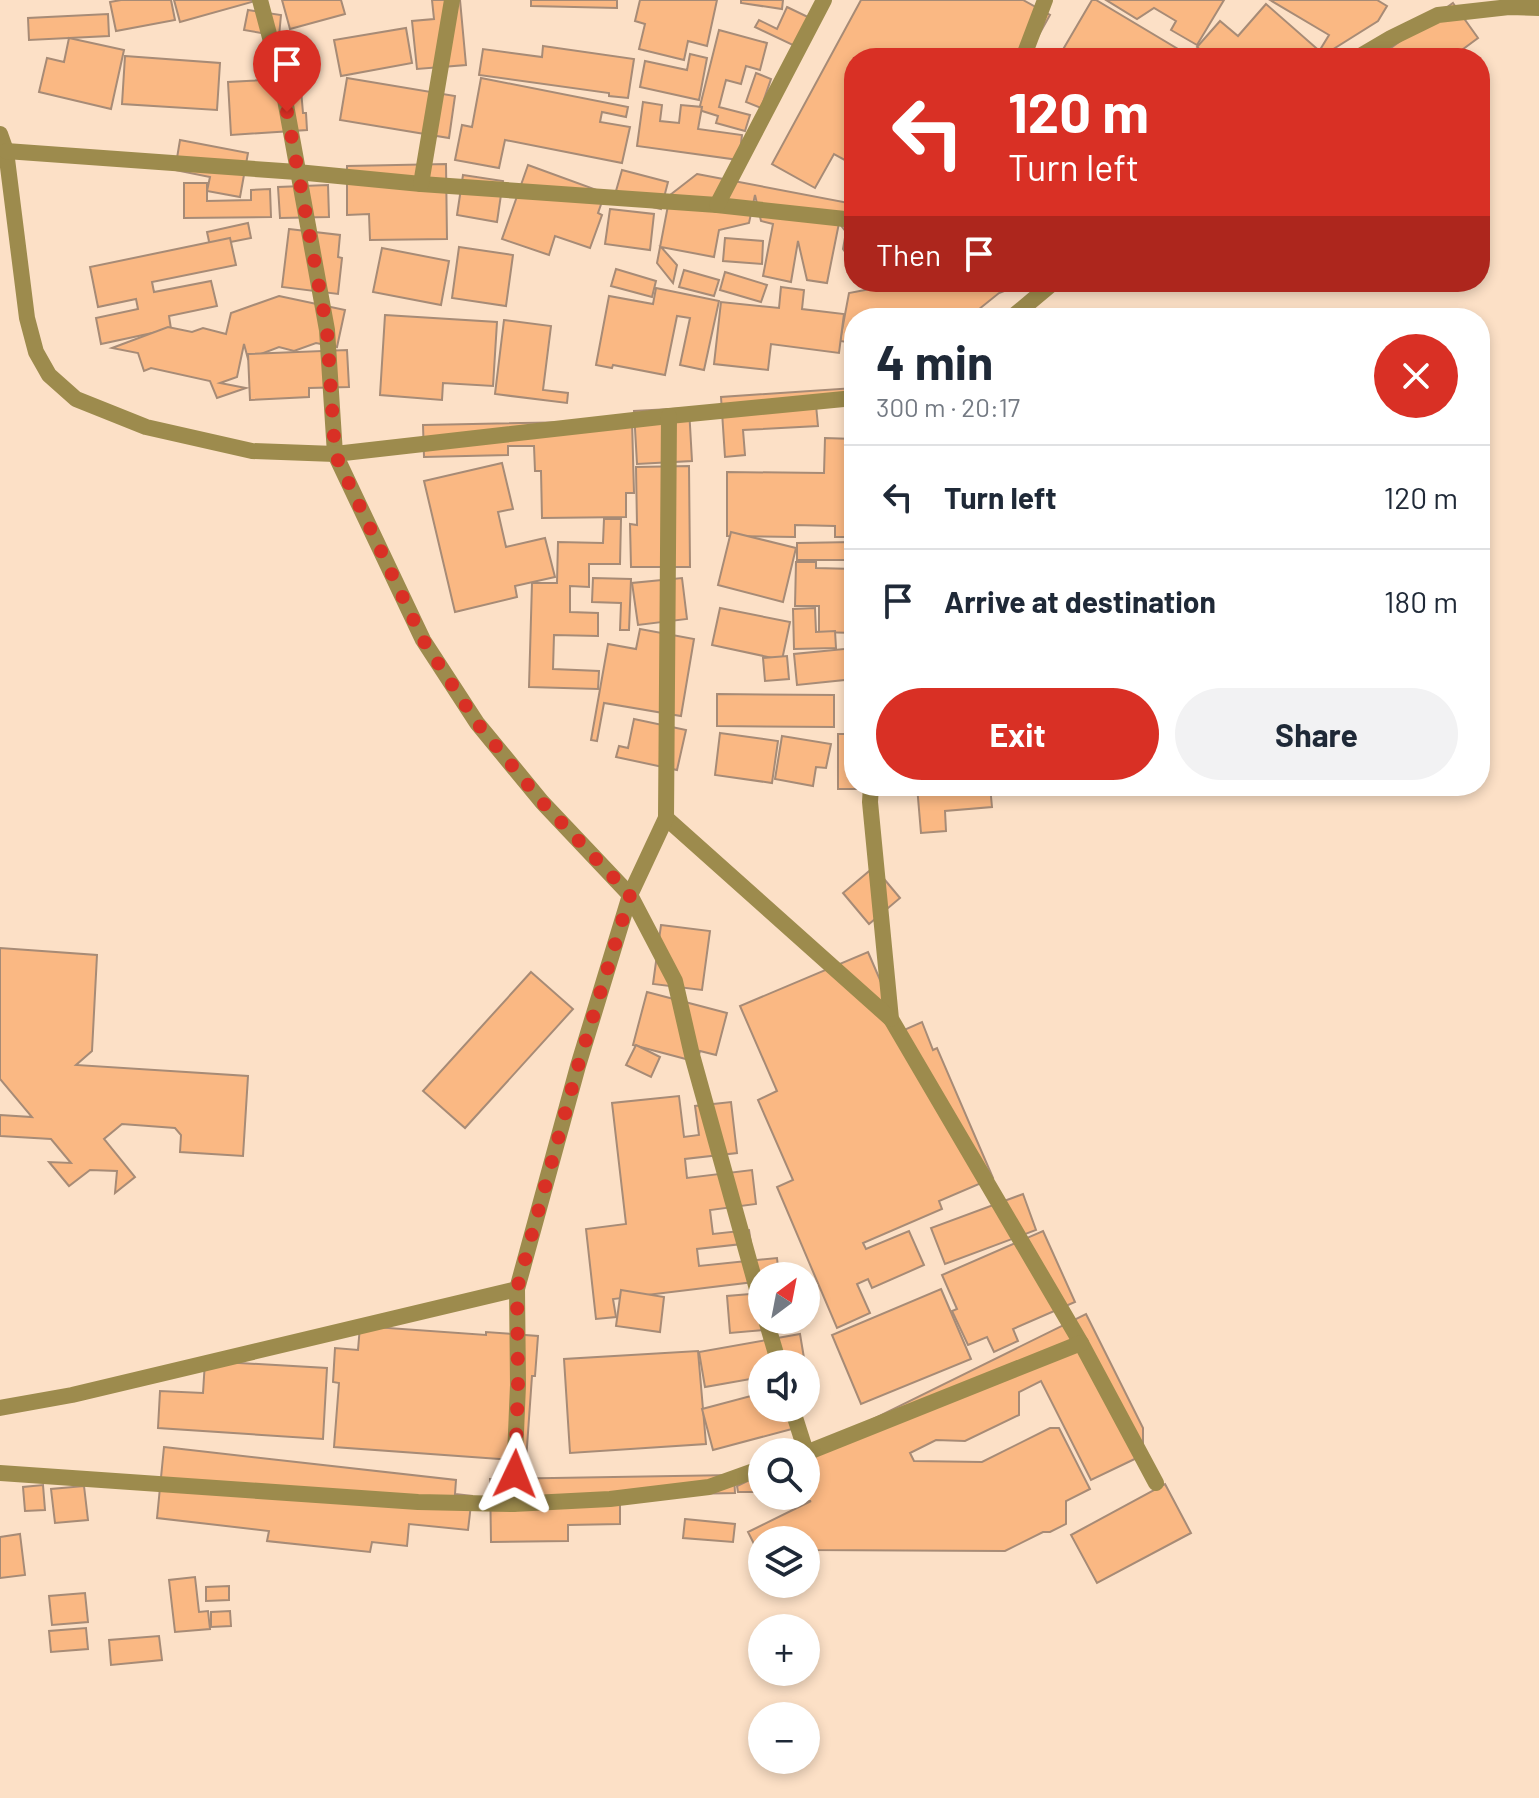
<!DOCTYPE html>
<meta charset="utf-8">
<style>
:root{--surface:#fff;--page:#f2f2f3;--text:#1f2937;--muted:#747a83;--line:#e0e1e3;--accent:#d93025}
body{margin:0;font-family:Barlow,sans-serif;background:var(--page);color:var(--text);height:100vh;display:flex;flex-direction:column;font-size:30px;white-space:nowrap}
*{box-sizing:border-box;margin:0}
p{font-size:26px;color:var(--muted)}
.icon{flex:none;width:44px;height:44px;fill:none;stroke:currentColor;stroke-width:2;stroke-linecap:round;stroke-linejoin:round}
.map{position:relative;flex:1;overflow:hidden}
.details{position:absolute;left:844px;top:308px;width:646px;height:488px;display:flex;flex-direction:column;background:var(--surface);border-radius:32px;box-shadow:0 4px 12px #0003}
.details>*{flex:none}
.top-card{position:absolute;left:844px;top:48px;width:646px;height:244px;border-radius:32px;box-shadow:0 4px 12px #0003;background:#d93025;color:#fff;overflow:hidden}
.needle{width:52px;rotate:32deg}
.controls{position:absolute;left:748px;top:1262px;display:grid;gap:16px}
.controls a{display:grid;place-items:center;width:72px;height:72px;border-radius:50%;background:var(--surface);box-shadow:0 4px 12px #0003;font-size:40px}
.pin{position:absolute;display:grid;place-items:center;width:68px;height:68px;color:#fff;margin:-82px -34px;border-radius:50% 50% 50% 0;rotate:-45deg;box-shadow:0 0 8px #0007}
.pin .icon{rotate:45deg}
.me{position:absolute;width:88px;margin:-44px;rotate:2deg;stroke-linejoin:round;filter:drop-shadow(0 0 6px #0008)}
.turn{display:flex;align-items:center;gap:28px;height:168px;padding:0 32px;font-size:36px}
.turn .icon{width:104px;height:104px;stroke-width:2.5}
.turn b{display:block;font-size:56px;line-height:68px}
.then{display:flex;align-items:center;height:76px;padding:0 32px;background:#0003;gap:16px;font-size:30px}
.round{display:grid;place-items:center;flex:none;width:84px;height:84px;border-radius:42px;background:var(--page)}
.headline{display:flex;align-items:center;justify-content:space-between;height:136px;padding:0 32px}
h1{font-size:48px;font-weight:700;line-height:60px}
.cta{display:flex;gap:16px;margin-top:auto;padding:16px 32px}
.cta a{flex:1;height:92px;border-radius:48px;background:var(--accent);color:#fff;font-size:32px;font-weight:700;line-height:92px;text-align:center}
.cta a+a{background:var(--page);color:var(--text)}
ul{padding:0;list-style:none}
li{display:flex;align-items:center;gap:24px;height:104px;padding:0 32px;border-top:2px solid var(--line)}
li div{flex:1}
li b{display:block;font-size:30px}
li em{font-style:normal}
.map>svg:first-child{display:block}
</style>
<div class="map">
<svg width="1539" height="1798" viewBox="0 0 1539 1798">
<rect width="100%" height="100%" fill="#fce0c6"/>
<g fill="#fab883" stroke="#a78b76" stroke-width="2">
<path d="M121,0H171L175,20L116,31L110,2Z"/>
<path d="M174,0H259L180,22Z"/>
<path d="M282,0H341L345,14L290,29Z"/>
<path d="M432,0H460L466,65L417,69L412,21L434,19Z"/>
<path d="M531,0H617V8L531,6Z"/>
<path d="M640,0H717L707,46L688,41L684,60L639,49L645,24L635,21Z"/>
<path d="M741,0H783L782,9L741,3Z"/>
<path d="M861,0H1023L1050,15L1026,58H854V165L834,154L815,188L772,164Z"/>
<path d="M1092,0H1096L1193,58H1058Z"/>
<path d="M1106,0H1224L1197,45L1171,30L1176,21L1154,8L1137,19Z"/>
<path d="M1270,0H1377L1387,6L1378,21L1319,58H1315L1329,35Z"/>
<path d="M1453,3L1478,38L1451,58H1377Z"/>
<path d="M1266,4L1323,54L1319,58H1260L1257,55L1254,58H1210L1197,47L1220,21L1238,36Z"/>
<path d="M787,7L810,18L797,47L755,27L759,20L777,29Z"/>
<path d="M248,10L281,15L279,36L244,30Z"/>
<path d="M108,14L109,36L29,40L28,18Z"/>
<path d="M406,28L412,63L341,76L334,40Z"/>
<path d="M719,30L767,43L760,70L746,66L741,84L726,80L719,107L750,115L745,131L716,123L718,116L699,110Z"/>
<path d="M69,38L124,50L111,109L39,92L47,58L64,62Z"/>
<path d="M543,46L634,59L628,98L609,96V93L479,75L483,49L542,57Z"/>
<path d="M690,54L707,58L699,100L640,87L645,61L687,70Z"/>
<path d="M125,56L220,63L217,110L122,104Z"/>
<path d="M756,73L771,79L761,108L746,102Z"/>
<path d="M300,78L303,113H306L307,130L231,135L228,82Z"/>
<path d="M347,78L455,96L449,138L340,120Z"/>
<path d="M481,78L628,107L626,117L602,112L600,122L630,127L622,163L505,140L499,168L455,160L462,125L472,127Z"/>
<path d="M643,102L662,105L660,121L679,123L681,105L702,107L698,129L742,135L739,160L637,146Z"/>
<path d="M180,140L248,153L240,197L207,191L210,177L175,170Z"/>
<path d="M446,164L447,239L370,240L369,214L347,215V166Z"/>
<path d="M528,165L605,193L598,213L602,215L590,248L555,236L549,255L502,239Z"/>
<path d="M622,170L668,182L661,209L614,198Z"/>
<path d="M697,174L854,204V264L843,249L846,232L839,223L827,283L807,280L798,241L791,282L763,276L773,224L761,221L755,195L749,223L719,230L714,257L661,247L677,265L673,283L657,263L670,195Z"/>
<path d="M463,175L503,181L497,222L457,215Z"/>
<path d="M184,183H207V201L251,200V190L270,189L271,217L184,218Z"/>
<path d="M328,185L329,217L280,218L278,187Z"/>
<path d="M610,209L654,214L650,250L605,244Z"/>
<path d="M248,223L251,238L210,246L207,232Z"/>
<path d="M289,229L340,235L338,257L342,258L338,294L282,287Z"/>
<path d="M230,238L236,265L152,282L154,292L211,281L217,306L169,316L171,329L101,344L96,318L138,309L136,299L98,307L90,267Z"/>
<path d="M725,238L763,241L762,264L723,261Z"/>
<path d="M459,247L513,255L506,306L452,298Z"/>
<path d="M382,248L449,261L441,305L373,292Z"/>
<path d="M616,269L656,281L652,297L611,286Z"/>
<path d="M684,270L719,280L714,296L679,287Z"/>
<path d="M725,272L767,285L761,302L720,290Z"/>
<path d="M865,282H1016L1004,291L999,293L968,318H854V343L840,341L849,293L870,289Z"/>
<path d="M781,287L804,290L802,309L844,314L839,353L771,344L768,370L714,364L721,302L779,308Z"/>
<path d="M656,288L719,301L704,370L680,365L690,318L677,316L665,375L613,365L612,368L596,365L609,296L653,304Z"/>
<path d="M279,296L345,310L337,347L316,343L294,351L279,347L248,359L244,344L237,377L220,383L246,388L217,398L210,381L151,368L144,371L138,353L112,348L168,327L192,332L203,328L226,334L231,313Z"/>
<path d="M385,315L497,322L493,386L443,383L442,400L380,395Z"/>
<path d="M504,320L551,326L543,390L568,393L567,403L495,394Z"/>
<path d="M347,350L349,387L309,388V397L250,400L248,354Z"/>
<path d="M854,388V402L816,405L818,426L743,430L745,455L725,457L721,397Z"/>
<path d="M689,408L692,461L637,464L634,411Z"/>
<path d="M632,421L634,493H626V517L542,518L541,471H535L534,446H508V455L424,457L423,425Z"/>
<path d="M825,438L854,439V537H835V526L795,525V537L727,536V472L824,473Z"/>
<path d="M502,463L513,509L498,512L506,547L545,538L555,577L515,586L517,597L455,612L424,481Z"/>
<path d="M689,466L690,567H631L630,524L637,525L636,467Z"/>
<path d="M604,519H621L620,564H589V587L570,586V612L598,613V636L554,635L553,669L599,671L598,689L529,687L532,583H557L558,542L603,543Z"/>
<path d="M731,532L796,548L783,602L718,585Z"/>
<path d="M854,542V560H797V543Z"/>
<path d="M796,562H816V568L854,569V633L819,632V606H795Z"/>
<path d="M593,578L631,579L629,630H620L621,603L592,602Z"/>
<path d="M682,578L687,619L638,625L632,583Z"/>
<path d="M720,608L790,622L782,660L712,645Z"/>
<path d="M815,608L816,632L835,631L836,648L794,649L793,609Z"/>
<path d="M640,629L694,639L681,716L604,703L597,741L591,740L608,644L636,649Z"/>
<path d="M854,648V679L797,685L794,654Z"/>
<path d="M787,656L789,679L765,681L763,658Z"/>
<path d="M717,694L834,695V727L717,726Z"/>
<path d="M634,719L686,730L677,770L616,757L619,746L628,748Z"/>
<path d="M720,733L778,741L772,783L715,775Z"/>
<path d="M838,734H854V786H865V789H838Z"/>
<path d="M782,736L831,744L826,768L816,767L813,786L775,779Z"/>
<path d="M917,786H990L992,807L945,811L946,831L921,833Z"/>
<path d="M874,867L900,898L869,924L843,893Z"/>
<path d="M661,925L710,931L702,990L653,984Z"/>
<path d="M0,948L97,955L92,1051L76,1065L248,1076L243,1156L180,1152L181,1135L175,1128L122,1124L104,1139L135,1177L115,1193L117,1171L90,1170L69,1186L49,1162L71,1163L51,1139L0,1136V1115L32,1117L0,1079Z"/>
<path d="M868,952L902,1031L922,1022L933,1050L937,1048L993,1178L939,1201L942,1209L863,1243L866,1249L909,1231L924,1265L872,1288L868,1279L857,1284L870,1313L837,1328L777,1187L793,1180L758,1100L777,1091L740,1006Z"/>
<path d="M531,972L573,1009L465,1128L423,1091Z"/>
<path d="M647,992L727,1013L716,1055L700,1051L697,1062L633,1045Z"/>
<path d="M636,1045L660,1057L651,1077L626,1065Z"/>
<path d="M679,1096L684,1137L699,1135L695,1106L731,1102L737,1153L685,1159L687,1178L752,1170L756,1204L710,1210L713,1234L749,1230L751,1243L697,1249L699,1266L777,1258L779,1276H762V1281L613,1299L616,1317L596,1319L586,1229L626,1224L612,1103Z"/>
<path d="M1023,1194L1036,1230L945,1264L931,1228Z"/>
<path d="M1043,1231L1075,1302L1013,1329L1018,1341L994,1352L987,1337L968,1345L952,1311L957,1309L942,1275Z"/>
<path d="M941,1289L971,1359L861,1404L832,1335Z"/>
<path d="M621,1290L664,1297L660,1332L616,1326Z"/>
<path d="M762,1293V1320H786L787,1328L730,1333L727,1296Z"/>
<path d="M1086,1314L1143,1428V1455L1091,1480L1041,1381L1019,1392V1415L965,1441L936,1440L910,1453L914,1461L982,1462L1050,1428H1059L1090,1489L1066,1501V1524L1050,1532H1043L1005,1551L806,1550V1540H762V1550H757L748,1532L811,1501H770L768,1496H806V1452Z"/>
<path d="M360,1326L486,1335V1332L538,1336L535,1376H532L526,1461L334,1447L339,1383L333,1382L335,1348L358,1350Z"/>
<path d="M800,1334L805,1364H762V1377L705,1387L699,1352Z"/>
<path d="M698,1351L706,1444L570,1453L564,1359Z"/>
<path d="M205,1361L327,1368L323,1439L158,1428L160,1391L203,1393Z"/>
<path d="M762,1393V1408H798L803,1426L713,1450L702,1409Z"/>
<path d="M164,1447L456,1480L455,1494L472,1496L468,1530L409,1524L407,1546L372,1542L370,1552L267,1541L269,1531L157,1518Z"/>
<path d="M762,1474V1492H738L737,1486Z"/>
<path d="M734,1475L735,1493L687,1494L620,1499V1524L568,1525V1541L491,1542L490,1479Z"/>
<path d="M1165,1484L1191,1533L1097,1583L1071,1535Z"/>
<path d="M43,1485L45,1510L25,1511L23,1487Z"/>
<path d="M84,1486L88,1520L55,1523L51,1489Z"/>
<path d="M685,1519L735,1524L733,1542L683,1538Z"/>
<path d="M20,1534L25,1575L0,1578V1537Z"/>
<path d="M195,1577L199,1612L208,1611L210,1629L175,1632L169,1580Z"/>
<path d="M229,1586V1600L206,1601V1587Z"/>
<path d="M85,1593L88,1622L52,1625L49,1596Z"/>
<path d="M230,1611L231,1626L211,1627V1612Z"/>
<path d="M86,1628L88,1649L51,1652L49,1631Z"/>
<path d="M159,1636L162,1660L111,1665L109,1640Z"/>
</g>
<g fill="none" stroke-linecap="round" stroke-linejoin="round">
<g stroke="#9d8b4d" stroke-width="16">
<path d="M260,0L282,83L327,330L335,454L423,640L477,723L542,802L630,895L675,981L692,1055L762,1307"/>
<path d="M1023,58L1045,0"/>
<path d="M1357,58L1391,38L1438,15L1509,7L1539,8"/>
<path d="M0,134L6,151L27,318L36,352L49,375L76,399L146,427L252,451L335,454L669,416L854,398"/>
<path d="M6,151L297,172L421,184L717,205L854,220"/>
<path d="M421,184L452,0"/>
<path d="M717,205L824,0"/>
<path d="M1011,318L1054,282"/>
<path d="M871,786L870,802L891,1019L1081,1343L1156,1483"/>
<path d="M666,818L891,1019"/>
<path d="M766,1320L779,1364"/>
<path d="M0,1408L72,1395L517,1289"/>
<path d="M792,1408L806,1452"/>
<path d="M806,1453L1081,1343"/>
<path d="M0,1473L418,1502L513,1504L610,1499L709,1487L762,1468"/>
<path d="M513,1504L518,1385L517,1289L578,1066L630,895L666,818L669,416"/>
</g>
</g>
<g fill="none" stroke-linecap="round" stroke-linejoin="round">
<path stroke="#d93025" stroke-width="14" stroke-dasharray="0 25.2" d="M287,112L327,330L335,454L423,640L477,723L542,802L630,895L578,1066L517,1289L518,1385L515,1474"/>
</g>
</svg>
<div class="controls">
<a><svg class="needle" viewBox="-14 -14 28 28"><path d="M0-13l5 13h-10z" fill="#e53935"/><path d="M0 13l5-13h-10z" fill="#747a83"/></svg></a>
<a><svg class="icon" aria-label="sound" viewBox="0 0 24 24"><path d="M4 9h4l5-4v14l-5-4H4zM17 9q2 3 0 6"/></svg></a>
<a><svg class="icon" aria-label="search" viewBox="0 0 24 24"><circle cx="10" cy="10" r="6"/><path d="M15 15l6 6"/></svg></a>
<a><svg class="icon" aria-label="layers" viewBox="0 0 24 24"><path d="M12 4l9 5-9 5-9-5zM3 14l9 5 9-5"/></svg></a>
<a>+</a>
<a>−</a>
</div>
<div class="pin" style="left:287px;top:112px;background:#d93025"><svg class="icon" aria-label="arrive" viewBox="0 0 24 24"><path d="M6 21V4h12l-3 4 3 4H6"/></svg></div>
<svg class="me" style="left:515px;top:1474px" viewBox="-20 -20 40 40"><path d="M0-17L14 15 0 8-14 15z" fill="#d93025" stroke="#fff" stroke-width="4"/></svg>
<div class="top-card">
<div class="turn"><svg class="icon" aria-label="left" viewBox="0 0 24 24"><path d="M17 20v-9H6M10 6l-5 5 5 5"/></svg><div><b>120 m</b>Turn left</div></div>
<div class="then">Then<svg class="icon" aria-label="arrive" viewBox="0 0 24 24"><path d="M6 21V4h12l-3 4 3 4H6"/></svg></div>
</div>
<section class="details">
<div class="headline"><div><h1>4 min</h1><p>300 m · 20:17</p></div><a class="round" style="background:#d93025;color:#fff"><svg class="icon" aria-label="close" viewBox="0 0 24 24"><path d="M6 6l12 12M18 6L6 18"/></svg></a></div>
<ul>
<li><svg class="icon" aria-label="left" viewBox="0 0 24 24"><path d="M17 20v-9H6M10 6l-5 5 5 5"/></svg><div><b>Turn left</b></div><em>120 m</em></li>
<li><svg class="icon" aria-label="arrive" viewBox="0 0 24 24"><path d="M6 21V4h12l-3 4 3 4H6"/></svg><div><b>Arrive at destination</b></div><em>180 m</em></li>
</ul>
<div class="cta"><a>Exit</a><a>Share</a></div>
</section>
</div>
